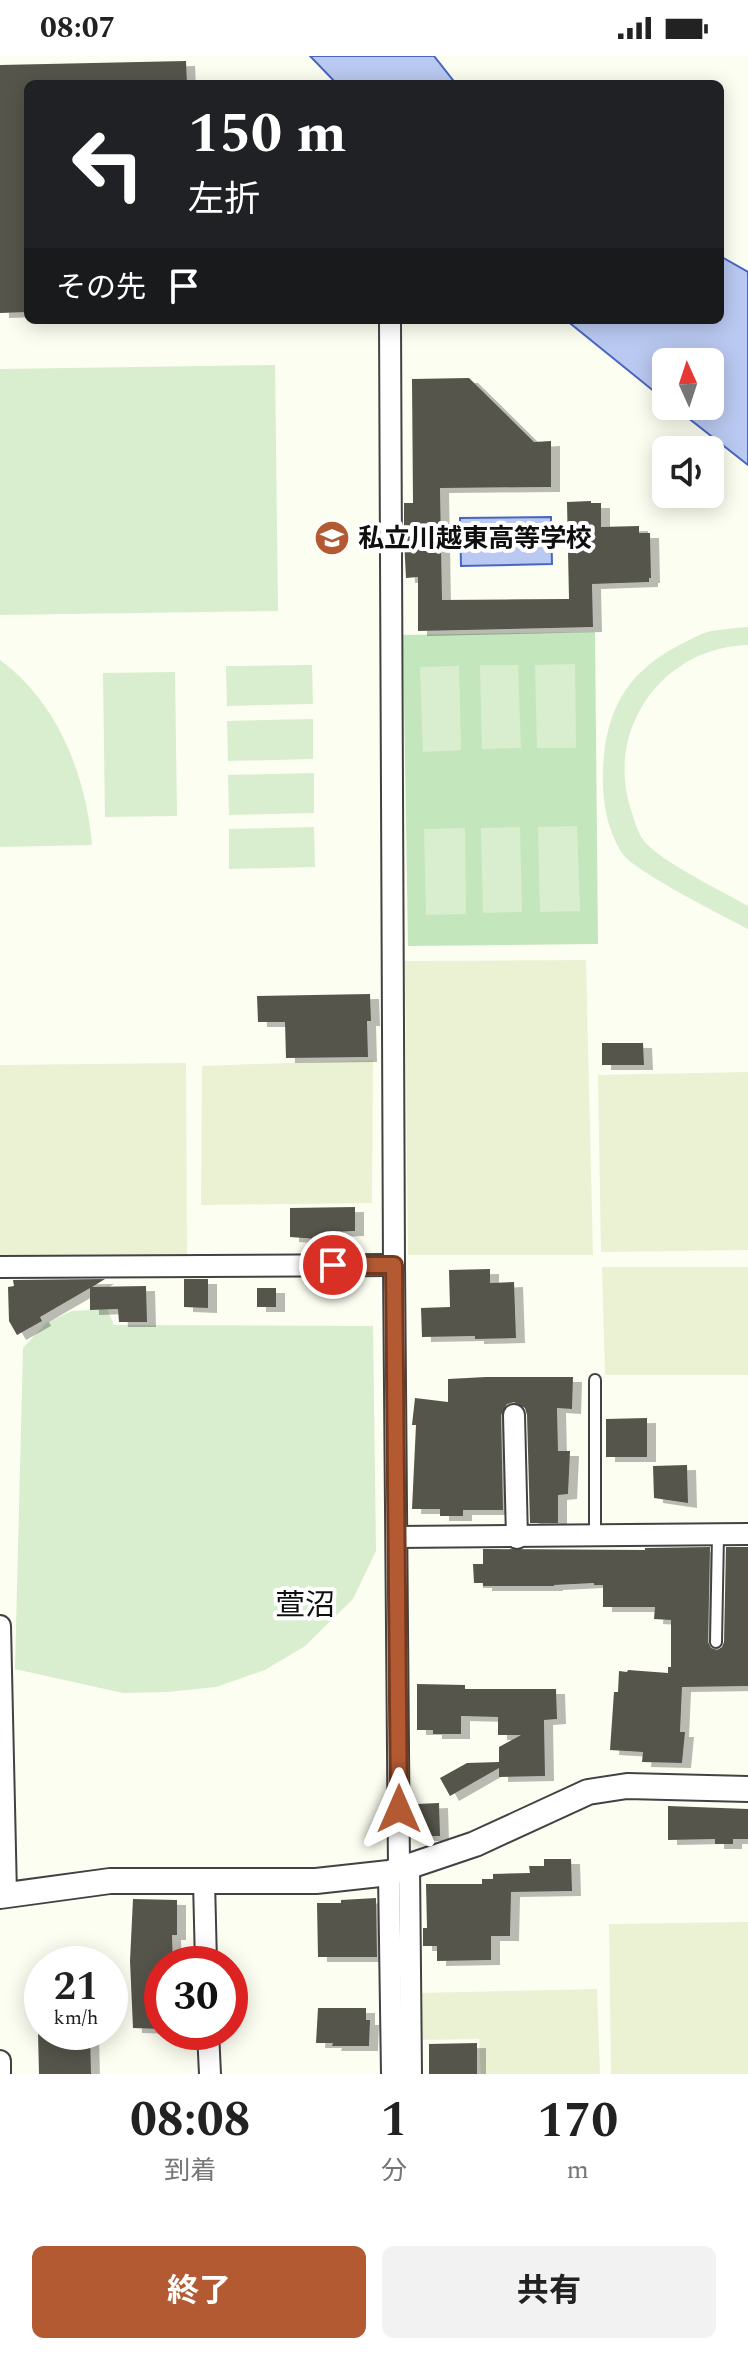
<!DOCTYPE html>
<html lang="ja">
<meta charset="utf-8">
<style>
:root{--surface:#fff;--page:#f2f2f2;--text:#222;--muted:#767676;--accent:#b35a32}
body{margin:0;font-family:Spectral,"Noto Sans JP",serif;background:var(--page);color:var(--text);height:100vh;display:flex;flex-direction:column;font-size:30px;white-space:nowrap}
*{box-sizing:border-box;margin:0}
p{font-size:26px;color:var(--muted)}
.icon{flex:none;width:44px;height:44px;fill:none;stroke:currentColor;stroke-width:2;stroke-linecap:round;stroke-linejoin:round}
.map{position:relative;height:2018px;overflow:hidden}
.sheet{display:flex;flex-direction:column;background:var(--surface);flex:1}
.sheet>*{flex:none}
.banner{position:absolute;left:24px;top:24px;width:700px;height:244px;border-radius:12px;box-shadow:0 4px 20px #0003;background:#202124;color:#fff;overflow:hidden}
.needle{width:52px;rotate:357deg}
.controls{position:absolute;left:652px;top:292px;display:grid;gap:16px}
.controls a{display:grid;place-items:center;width:72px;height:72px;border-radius:12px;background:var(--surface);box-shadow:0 4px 20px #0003;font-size:40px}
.speed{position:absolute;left:24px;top:1890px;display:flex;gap:16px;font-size:40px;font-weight:700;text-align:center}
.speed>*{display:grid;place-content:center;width:104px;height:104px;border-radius:50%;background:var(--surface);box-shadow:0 4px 20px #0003;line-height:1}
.speed small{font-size:20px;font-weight:400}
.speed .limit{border:12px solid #d22;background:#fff;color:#111}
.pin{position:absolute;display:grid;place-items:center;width:68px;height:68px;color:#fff;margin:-34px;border:4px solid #fff;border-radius:50%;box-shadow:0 2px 8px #0007}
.me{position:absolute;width:88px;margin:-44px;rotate:0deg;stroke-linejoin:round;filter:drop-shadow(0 0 6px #0008)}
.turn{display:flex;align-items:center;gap:28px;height:168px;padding:0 32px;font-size:36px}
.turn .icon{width:104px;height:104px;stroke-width:2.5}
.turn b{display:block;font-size:56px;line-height:68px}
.then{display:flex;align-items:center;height:76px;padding:0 32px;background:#0003;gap:16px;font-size:30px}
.eta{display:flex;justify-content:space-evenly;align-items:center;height:136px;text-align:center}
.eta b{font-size:48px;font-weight:700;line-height:56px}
.primary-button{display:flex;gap:16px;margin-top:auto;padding:16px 32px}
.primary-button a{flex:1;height:92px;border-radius:12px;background:var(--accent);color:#fff;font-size:32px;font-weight:700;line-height:92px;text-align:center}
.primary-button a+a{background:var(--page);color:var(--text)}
.status{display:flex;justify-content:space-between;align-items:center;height:56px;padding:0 40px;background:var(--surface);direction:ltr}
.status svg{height:22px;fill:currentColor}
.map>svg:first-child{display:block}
</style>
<div class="status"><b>08:07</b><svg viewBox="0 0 49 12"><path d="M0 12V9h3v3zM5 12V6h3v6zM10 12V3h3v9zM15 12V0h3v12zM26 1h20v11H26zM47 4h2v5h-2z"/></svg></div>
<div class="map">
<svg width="748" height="2018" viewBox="0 0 748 2018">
<defs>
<filter id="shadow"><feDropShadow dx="9" dy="5" stdDeviation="0" flood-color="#0004"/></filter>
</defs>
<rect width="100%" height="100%" fill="#fcfef1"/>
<g fill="#eaf2d3">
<path d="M586,904L593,1199H408L405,905Z"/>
<path d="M373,1004L372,1147L201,1149L202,1010Z"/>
<path d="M186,1007L187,1200L0,1203V1009Z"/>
<path d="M748,1016V1194L601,1196L598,1019Z"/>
<path d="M602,1211H748V1319H605Z"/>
<path d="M748,1866V2018H611L609,1868Z"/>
<path d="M597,1933L600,2018H481L479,1983L417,1984L418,1937Z"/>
</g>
<path fill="#c4e6bd" d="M595,576L598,888L408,890L403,579Z"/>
<g fill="#d8eece">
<path d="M275,309L278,555L0,559V313Z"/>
<path d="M748,571V589C664,591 606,671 630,751C634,762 637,776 644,785C661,806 722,835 748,850V873C724,860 633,815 622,797C606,772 602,743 603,714C605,660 623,621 672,593C684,587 698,578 711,575C723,573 736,572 748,571Z"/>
<path d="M0,604C58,647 86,719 92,789L0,791Z"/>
<path d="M575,608L576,692H537L535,609Z"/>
<path d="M312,609L313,648L227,650L226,610Z"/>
<path d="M480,609H518L521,692L482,693Z"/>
<path d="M459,610L461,694L423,696L420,611Z"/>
<path d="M175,616L177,760L105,761L103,617Z"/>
<path d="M313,663V703L228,705L227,665Z"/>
<path d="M314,717V757L229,759L228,719Z"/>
<path d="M577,770L580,855L540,856L538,771Z"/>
<path d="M314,771L315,811L229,813V773Z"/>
<path d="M520,771L522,856L483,857L481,772Z"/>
<path d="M465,772L466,858L426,859L424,773Z"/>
<path d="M107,1253L114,1269L373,1270L376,1495L353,1543L305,1590L265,1614L216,1631L167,1636L123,1637L15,1613L23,1292L46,1267L72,1255Z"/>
</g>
<g fill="#bac9f1" stroke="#4866c1" stroke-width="2">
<path d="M310,0H434L456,28H337Z"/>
<path d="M720,200L748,216V409L673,350H710V306H666V345L566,264H720Z"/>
<path d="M551,461L552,508L461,510L460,462Z"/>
</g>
<g fill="#56544c" filter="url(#shadow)">
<path d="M186,5L187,28H28V256L0,257V9Z"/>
<path d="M469,322L534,386L551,385V431L440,432L442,544L569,543L567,446L591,445V447H601V471L639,470V477H650L651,522H649V526L592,528L593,571L418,575V521L406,522L404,484V447H413L412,323Z"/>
<path d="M370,938L371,965H367L368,1001L286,1002L285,966H258L257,940Z"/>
<path d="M602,987H643L644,1009H602Z"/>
<path d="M355,1151V1175L331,1176V1184L290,1181V1152Z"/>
<path d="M490,1213V1227L514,1226L516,1282L475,1283V1280L422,1281L421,1252L450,1251L449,1214Z"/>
<path d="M105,1223L92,1231L146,1230L147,1266H119L118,1253L90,1254V1232L40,1261L42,1265L17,1279L9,1265L8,1231L14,1230L13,1224Z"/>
<path d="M184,1223H208V1252L184,1251Z"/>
<rect x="257" y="1232" width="19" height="19"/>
<path d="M486,1321H573L572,1353L557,1352L558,1395H570L568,1438L558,1439V1467H530L527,1359L525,1352L514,1346L507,1348L501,1359L503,1454H463V1460H440V1453H412L416,1369H412L415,1342L448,1346V1323Z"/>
<path d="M647,1362V1401H606V1363Z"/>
<path d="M687,1409L688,1447L654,1442L653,1410Z"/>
<path d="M710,1491L708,1586L711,1592L717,1594L722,1591L724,1586L726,1491H748V1630L682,1631L680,1676H685L682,1707L642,1706L643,1696L610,1694L614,1636H618L619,1615L627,1616L628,1614L668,1617V1611H671V1564L654,1563L655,1551H603V1529H594V1527L554,1529V1530H483V1527H474L473,1508H483V1493L645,1494V1492Z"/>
<path d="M417,1628L465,1629V1633H556L557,1663L544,1664L545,1720L499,1721V1712L450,1740L440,1722L467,1707L499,1706V1691L521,1679H498V1661L461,1660V1678H433V1674H417Z"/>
<path d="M439,1747L440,1780H418L417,1748Z"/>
<path d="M668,1750L748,1753V1783H733V1788H715V1783L668,1784Z"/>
<path d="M544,1803H571L572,1835L511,1836L510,1880H491V1904L437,1905V1890H423V1872H427L426,1828H482V1823H493V1818L530,1817L529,1810H544Z"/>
<path d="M376,1842L377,1901H318L317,1847H341V1844Z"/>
<path d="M133,1843L177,1844V1879H172L173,1908H162V1973L133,1972L130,1905Z"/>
<path d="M318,1952H366V1964H370L369,1990H332L333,1987H316Z"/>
<path d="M38,1976H90L91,2018H39Z"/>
<path d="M477,1987V2018H429V1988Z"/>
</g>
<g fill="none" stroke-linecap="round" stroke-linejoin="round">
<defs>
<g id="service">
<path d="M595,1324V1481"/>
<path d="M716,1586L718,1479"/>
</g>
<g id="minor">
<path d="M390,264L394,1209L399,1813"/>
<path d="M0,1211L394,1209"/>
<path d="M514,1359L517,1482"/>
<path d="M397,1481L748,1478"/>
<path d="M0,1570L6,1839"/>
<path d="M409,1810L411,2018"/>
<path d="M389,1817L392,2018"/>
<path d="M204,1825L206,1908"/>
<path d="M208,1976L210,2018"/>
<path d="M0,2005V2018"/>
</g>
<path id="tertiary" d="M0,1840L110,1825H316L389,1817L475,1788L588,1736L627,1730L748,1733"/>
</defs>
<use href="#service" stroke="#424242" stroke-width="14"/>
<use href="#minor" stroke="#424242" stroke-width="24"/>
<use href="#tertiary" stroke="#424242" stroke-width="28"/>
<use href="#service" stroke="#fff" stroke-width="10"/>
<use href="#minor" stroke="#fff" stroke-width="20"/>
<use href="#tertiary" stroke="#fff" stroke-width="24"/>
</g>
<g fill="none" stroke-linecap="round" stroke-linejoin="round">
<defs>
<path id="route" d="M333,1209H394L399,1753"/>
</defs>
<use href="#route" stroke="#743a20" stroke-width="20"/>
<use href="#route" stroke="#b35a32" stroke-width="14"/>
</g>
<defs>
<symbol id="school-disc" viewBox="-11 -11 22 22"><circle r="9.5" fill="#b35a32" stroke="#fff"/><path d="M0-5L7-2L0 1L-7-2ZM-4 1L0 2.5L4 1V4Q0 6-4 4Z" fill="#fff"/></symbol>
</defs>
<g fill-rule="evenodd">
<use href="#school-disc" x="312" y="462" width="40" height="40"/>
</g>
<g text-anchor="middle" stroke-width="8" stroke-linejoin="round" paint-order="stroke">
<g font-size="26" font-weight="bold" fill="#0f0f0f" stroke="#fff" text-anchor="start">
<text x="358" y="491">私立川越東高等学校</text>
</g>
<g font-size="30" fill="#0f0f0f" stroke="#fff">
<text x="305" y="1559">萱沼</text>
</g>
</g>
</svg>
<div class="controls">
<a><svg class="needle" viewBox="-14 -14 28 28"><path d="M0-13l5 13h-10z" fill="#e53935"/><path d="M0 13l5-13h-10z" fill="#767676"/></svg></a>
<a><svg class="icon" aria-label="sound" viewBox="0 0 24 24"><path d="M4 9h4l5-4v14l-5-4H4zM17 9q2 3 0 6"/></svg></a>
</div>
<div class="speed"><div>21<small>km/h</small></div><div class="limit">30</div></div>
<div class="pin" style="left:333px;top:1209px;background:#d93025"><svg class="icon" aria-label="arrive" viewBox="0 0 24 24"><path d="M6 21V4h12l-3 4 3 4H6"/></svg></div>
<svg class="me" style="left:399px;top:1753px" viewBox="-20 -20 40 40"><path d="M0-17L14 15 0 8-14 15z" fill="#b35a32" stroke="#fff" stroke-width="4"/></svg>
<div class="banner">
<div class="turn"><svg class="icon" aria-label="left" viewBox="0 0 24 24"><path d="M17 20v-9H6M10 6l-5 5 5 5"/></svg><div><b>150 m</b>左折</div></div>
<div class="then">その先<svg class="icon" aria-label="arrive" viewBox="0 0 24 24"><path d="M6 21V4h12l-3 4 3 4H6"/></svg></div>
</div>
</div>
<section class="sheet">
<div class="eta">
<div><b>08:08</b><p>到着</p></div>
<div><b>1</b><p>分</p></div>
<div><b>170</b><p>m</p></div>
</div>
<div class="primary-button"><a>終了</a><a>共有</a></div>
</section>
